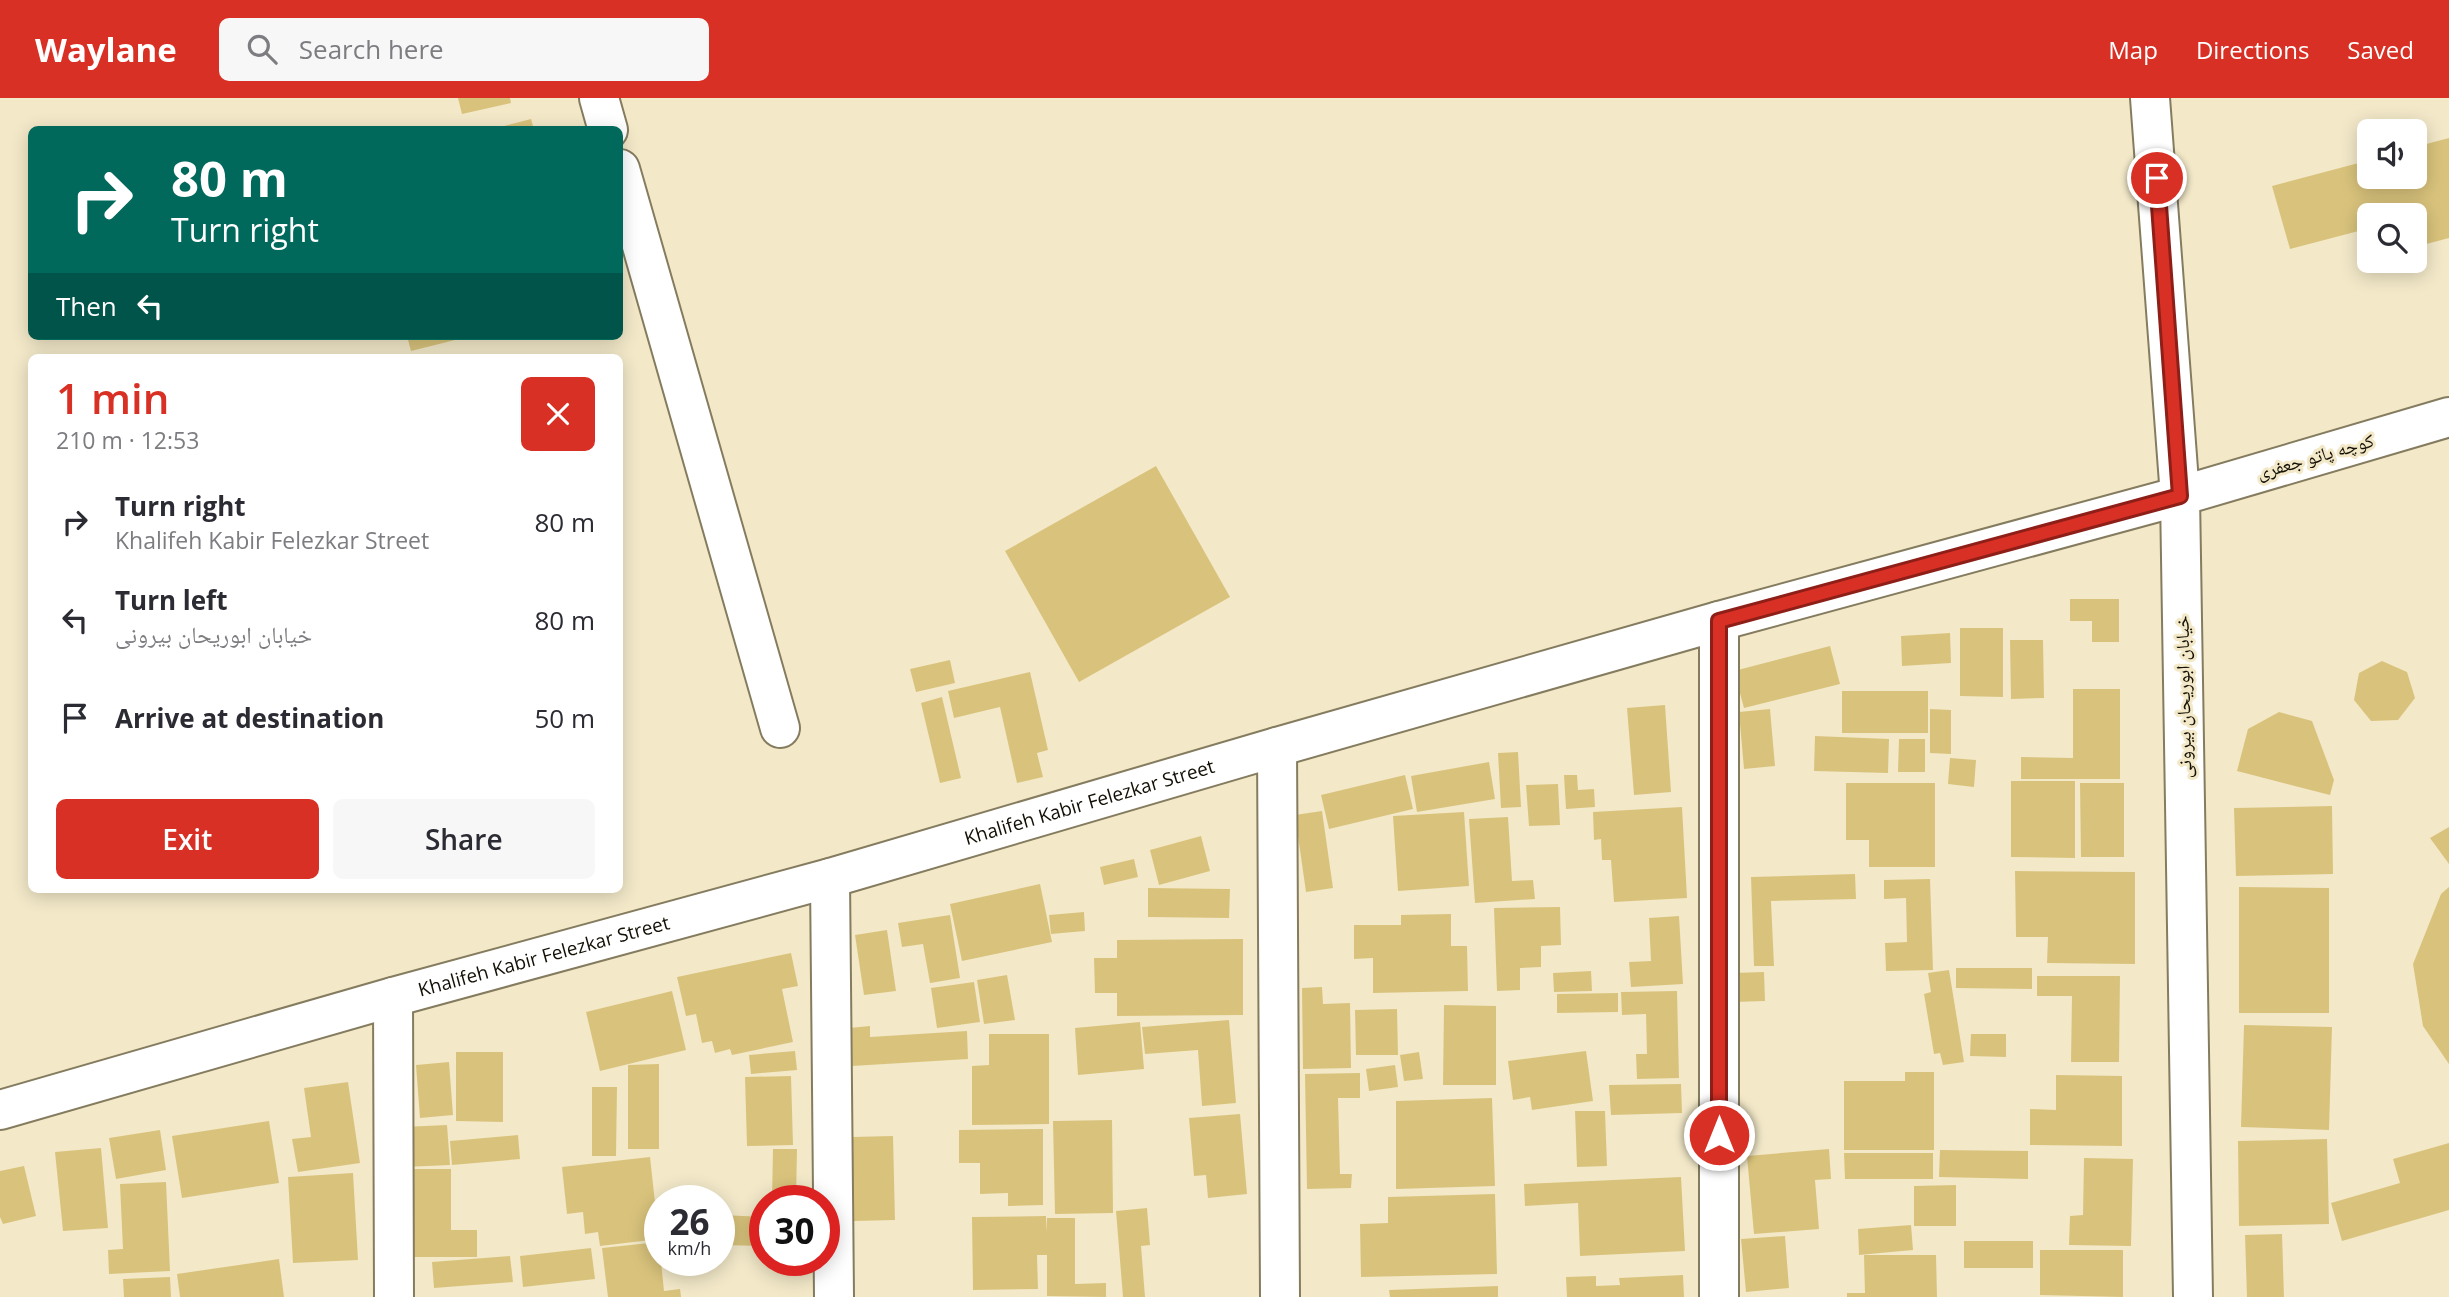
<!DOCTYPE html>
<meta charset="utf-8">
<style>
:root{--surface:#fff;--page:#f7f7f7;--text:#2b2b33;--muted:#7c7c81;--accent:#d93025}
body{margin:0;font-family:"Open Sans","Noto Naskh Arabic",sans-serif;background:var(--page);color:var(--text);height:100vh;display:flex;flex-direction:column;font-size:26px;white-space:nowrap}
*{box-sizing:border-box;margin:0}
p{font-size:23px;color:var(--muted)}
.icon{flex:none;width:38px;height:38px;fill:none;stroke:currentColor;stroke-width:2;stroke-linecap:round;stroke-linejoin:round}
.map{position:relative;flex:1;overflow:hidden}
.sheet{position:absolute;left:28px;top:256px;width:595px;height:539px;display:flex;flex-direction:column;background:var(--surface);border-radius:10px;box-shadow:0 4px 18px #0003}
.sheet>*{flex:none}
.top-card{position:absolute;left:28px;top:28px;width:595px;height:214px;border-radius:10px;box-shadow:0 4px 18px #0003;background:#00695c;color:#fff;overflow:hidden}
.controls{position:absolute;left:2357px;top:21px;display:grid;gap:14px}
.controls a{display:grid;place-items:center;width:70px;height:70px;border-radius:10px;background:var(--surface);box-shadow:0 4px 18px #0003;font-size:35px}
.speed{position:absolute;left:644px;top:1087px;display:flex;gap:14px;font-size:35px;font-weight:700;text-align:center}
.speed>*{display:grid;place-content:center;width:91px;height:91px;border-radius:50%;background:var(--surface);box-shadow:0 4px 18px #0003;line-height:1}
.speed small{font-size:18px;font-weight:400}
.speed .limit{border:10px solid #d22;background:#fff;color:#111}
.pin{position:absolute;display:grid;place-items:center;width:60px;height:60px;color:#fff;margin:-30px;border:4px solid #fff;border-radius:50%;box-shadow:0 2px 7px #0007}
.me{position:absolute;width:77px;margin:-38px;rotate:0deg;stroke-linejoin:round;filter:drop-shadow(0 0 5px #0008)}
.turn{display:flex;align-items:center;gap:24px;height:147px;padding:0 28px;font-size:32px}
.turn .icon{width:91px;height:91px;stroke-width:2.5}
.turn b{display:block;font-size:49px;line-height:60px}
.then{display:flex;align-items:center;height:66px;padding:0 28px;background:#0003;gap:14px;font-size:26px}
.round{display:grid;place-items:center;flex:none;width:74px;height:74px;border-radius:10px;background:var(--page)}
.overview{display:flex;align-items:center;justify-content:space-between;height:119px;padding:0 28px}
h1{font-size:42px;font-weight:600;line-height:52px;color:var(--accent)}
.cta{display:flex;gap:14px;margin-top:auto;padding:14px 28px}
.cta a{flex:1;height:80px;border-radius:10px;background:var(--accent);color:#fff;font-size:28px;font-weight:600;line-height:80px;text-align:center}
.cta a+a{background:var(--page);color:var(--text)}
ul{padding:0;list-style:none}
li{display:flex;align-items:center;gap:21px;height:98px;padding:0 28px}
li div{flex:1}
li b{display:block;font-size:26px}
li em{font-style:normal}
header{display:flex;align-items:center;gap:42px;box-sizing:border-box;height:98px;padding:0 35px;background:var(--accent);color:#fff}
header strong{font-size:33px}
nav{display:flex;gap:38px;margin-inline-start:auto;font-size:24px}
.search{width:490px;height:63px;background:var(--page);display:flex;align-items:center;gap:18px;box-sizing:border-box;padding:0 24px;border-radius:10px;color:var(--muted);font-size:26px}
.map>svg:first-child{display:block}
</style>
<header>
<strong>Waylane</strong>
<div class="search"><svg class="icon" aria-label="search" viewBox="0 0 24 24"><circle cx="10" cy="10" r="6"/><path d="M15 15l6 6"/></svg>Search here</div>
<nav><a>Map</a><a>Directions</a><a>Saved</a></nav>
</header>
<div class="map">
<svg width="2449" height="1199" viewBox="0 0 2449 1199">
<rect width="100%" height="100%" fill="#f3e9c9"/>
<g fill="#d9c37c">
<path d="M458,0H510L511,5L462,16Z"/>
<path d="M531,21L534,32H492V31Z"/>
<path d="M2449,40V140L2415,149V117H2370V130L2290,151L2272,88L2370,62V79H2415V49Z"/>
<path d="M407,238H467V239L411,253Z"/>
<path d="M1156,368L1230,499L1079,584L1005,453Z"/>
<path d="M2070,501H2119V544H2092V523H2070Z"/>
<path d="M1960,530H2003V599L1960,598Z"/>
<path d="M1950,535L1951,565L1902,568L1901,538Z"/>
<path d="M2010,542H2043L2044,600L2011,601Z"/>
<path d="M1830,548L1840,586L1744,610L1734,573Z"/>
<path d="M950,562L955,585L916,594L910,571Z"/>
<path d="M2382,563L2407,574L2415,600L2398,622L2371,623L2354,602L2359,575Z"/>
<path d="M1030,574L1048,652L1037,655L1043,679L1017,685L1000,609L954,620L948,593Z"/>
<path d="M2073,591H2120V681H2021V659L2073,660Z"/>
<rect x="1842" y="593" width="86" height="42"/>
<path d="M942,599L961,680L940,685L921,605Z"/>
<path d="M1665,607L1671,694L1634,697L1627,610Z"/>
<path d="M1770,611L1775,668L1744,671L1739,614Z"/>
<path d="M1930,611L1951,612V656L1930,655Z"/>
<path d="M2279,614L2312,623L2334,682L2330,697L2237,673L2248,631Z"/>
<path d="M1815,638L1889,641L1888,675L1814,673Z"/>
<path d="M1899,641H1925V674H1898Z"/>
<path d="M1518,654L1521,709L1501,710L1498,655Z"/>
<path d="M1950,660L1976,662L1974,689L1948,686Z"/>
<path d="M1489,664L1495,701L1417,714L1411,678Z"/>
<path d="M1405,677L1413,711L1329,731L1321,697Z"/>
<path d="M1564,677H1577L1578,692L1594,691L1595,709L1566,711Z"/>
<path d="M2011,683H2075V760L2011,759Z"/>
<path d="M1846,685H1935V769H1869V742H1846Z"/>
<path d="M2080,685H2124V759H2081Z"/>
<path d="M1558,686L1560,727L1529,728L1526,687Z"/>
<path d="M2332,708L2333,776L2236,778L2234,710Z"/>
<path d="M1682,709L1687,800L1614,804L1611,762H1602L1601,741L1594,742L1593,714Z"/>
<path d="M1322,713L1333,790L1306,794L1295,717Z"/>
<path d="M1464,714L1469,788L1398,793L1393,718Z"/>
<path d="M1508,719L1512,783L1533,782L1535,801L1475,805L1469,721Z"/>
<path d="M2449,729V766L2430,740Z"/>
<path d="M1201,738L1210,773L1159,787L1150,752Z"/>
<path d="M1134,761L1138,779L1104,787L1100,769Z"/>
<path d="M2015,773L2135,774V866L2047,865L2048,839H2016Z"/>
<path d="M1855,776L1856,801L1771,803L1774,868H1754L1751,779Z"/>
<path d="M1930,781L1933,872L1886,873L1885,845L1907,844L1906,800L1884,801V782Z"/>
<path d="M1040,786L1052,844L962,863L950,806Z"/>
<path d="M2239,789L2329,790V915H2239Z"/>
<path d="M2449,789V966L2423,928L2413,866L2441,796Z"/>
<path d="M1148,790L1230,791L1229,820L1148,819Z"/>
<path d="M1560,809L1561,847L1541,848V869L1520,870V892L1497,893L1494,810Z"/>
<path d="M1084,814L1085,833L1051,836L1049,817Z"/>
<path d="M1451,816V848H1467L1468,893L1373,895V860L1354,861V827H1401V817Z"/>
<path d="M950,817L960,880L930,885L923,846L902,849L898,825Z"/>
<path d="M1679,818L1683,886L1631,889L1629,864L1651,863L1649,820Z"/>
<path d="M887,832L896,893L864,897L855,837Z"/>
<path d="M1243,841V917L1117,918V895H1095L1094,860H1117V842Z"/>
<path d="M791,855L798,888L782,891L793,944L732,957L730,951L715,955L712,943L702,945L696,916L686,918L677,879Z"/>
<path d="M1956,870H2032V891L1956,890Z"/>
<path d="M1949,872L1964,964L1943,967L1940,955L1934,956L1924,896L1931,894L1928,875Z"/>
<path d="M1591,873L1592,893L1554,894L1553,875Z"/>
<path d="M1764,874L1765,903L1733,904L1732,875Z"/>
<path d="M1007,877L1015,922L984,926L977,882Z"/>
<path d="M2037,878H2120L2119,964H2071L2072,898H2037Z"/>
<path d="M974,884L980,924L937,930L931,890Z"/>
<path d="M1322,889L1323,906L1350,905L1351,970L1303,971L1302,890Z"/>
<path d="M672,893L686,952L600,973L586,914Z"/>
<path d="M1677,893L1679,980L1637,981L1636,956H1647L1646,916L1622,917L1621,894Z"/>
<path d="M1618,895V914L1557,915V896Z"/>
<path d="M1444,907L1496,908V987H1443Z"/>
<path d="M1397,911L1398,957H1356L1355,912Z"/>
<path d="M1229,922L1236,1005L1202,1008L1198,952L1145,956L1142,929Z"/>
<path d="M1140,924L1144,971L1078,977L1075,930Z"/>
<path d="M2244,927L2332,929L2329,1032L2241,1029Z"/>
<path d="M870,928V939L967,933L968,961L852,968L849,930Z"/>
<path d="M989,936H1049V1026L972,1027V968L989,967Z"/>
<path d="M1971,936H2006V959L1970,958Z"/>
<path d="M795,953L797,972L751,976L749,957Z"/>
<path d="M1586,953L1593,1003L1532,1012L1530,999L1513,1002L1508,963Z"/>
<path d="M456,954H503V1024L456,1023Z"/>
<path d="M1419,954L1423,981L1404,983L1400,957Z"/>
<path d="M449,964L453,1017L420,1020L416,967Z"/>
<path d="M659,966V1051H628V967Z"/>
<path d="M1395,967L1398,989L1369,993L1366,971Z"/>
<path d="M1905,974H1934V1052H1844V983H1905Z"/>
<path d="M1360,975V1000H1338L1340,1076H1352L1351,1090L1307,1091L1305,976Z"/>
<path d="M2056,977L2122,978V1048L2030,1047V1011L2056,1012Z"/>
<path d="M791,978L793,1047L747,1048L745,979Z"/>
<path d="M348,984L360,1065L298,1074L292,1041L311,1039L304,990Z"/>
<path d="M1681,986L1682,1015L1611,1017L1609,987Z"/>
<path d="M592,989H617L616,1058H592Z"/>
<path d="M1492,1000L1495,1088L1396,1091V1003Z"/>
<path d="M1575,1013H1605L1607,1068L1577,1069Z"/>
<path d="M1240,1016L1247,1096L1208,1100L1206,1077L1194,1078L1189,1020Z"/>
<path d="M1112,1022L1113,1115L1055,1116L1053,1023Z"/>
<path d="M269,1023L279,1085L182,1100L172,1038Z"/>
<path d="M447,1027L450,1067L405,1069L403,1029Z"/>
<path d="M1043,1031V1107L1008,1108V1095L980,1096V1065H959V1032Z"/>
<path d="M160,1032L166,1072L116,1081L109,1040Z"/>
<path d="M518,1037L520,1061L452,1067L450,1043Z"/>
<path d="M893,1038L895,1122L854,1123L852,1039Z"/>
<path d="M2327,1041L2329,1126L2239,1128L2238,1043Z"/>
<path d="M2449,1045V1112L2342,1143L2331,1105L2400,1085L2393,1061Z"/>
<path d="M101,1050L108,1130L63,1133L55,1054Z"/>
<path d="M773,1051H797L796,1102H772Z"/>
<path d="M1829,1051L1831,1081L1815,1082L1819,1131L1754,1136L1747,1058Z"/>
<path d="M1940,1052L2028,1053V1081L1939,1079Z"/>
<path d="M1844,1055H1933V1081H1845Z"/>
<path d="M650,1059L659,1141L600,1148L598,1134L585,1136L583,1114L567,1116L562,1069Z"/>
<path d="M2084,1060L2133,1061L2131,1148L2069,1147L2070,1118L2083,1117Z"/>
<path d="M24,1068L36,1118L3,1126L0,1119V1073Z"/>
<path d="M407,1071H451V1132H477V1159H408Z"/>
<path d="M353,1075L358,1162L293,1165L288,1079Z"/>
<path d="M1681,1079L1685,1153L1580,1158L1578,1105L1525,1108L1524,1086Z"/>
<path d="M166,1084L170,1173L109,1176L108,1152L123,1151L120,1086Z"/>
<path d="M1956,1087V1128H1914V1088Z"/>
<path d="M1495,1096L1497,1176L1361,1179L1360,1126L1388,1125V1099Z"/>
<path d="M1147,1110L1150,1147L1141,1148L1145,1199H1123L1116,1113Z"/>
<path d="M722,1117L765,1119V1148L721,1147Z"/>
<path d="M1046,1118V1134L1047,1120H1075V1186L1106,1185V1199L1047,1198V1157H1037L1038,1191L973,1192L972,1119Z"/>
<path d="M1911,1127L1913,1152L1859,1157L1858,1131Z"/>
<path d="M2282,1136L2284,1199H2247L2245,1137Z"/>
<path d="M1785,1138L1789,1190L1746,1194L1741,1141Z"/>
<rect x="1964" y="1143" width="69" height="27"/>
<path d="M659,1144L664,1193L680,1191L681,1199H608L602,1150Z"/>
<path d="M591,1150L595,1181L523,1189L520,1158Z"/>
<path d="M2040,1152H2123V1199L2040,1197Z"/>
<path d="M1864,1157H1936L1937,1199H1847V1195H1865Z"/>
<path d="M510,1158L513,1184L434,1190L432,1164Z"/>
<path d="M279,1161L284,1199H180L177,1176Z"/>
<path d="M1683,1177L1684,1199H1567L1566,1179L1596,1178V1188L1620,1187L1619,1180Z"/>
<path d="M170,1179L171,1199H124L123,1181Z"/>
<path d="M1498,1188V1199H1390L1389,1192Z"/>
</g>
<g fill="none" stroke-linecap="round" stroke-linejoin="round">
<defs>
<g id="minor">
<path d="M599,0L608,32"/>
<path d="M2150,0L2180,398L2193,1199"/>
<path d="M620,71L780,630"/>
<path d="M1277,649L1280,1199"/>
<path d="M830,780L834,1199"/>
<path d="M393,899L394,1199"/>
<path id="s1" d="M0,1012L393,899L830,780L1277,649L1719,523L2180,398L2449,319"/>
<path d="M1719,1199V523"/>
</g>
</defs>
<use href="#minor" stroke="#857c5f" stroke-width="42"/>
<use href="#minor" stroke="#fff" stroke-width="38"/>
</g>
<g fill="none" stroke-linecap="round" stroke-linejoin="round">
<defs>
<path id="route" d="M1719,1037V523L2180,398L2157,80"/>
</defs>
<use href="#route" stroke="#8d1f18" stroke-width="18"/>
<use href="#route" stroke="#d93025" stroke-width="12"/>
</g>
<g text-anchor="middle" stroke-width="6" stroke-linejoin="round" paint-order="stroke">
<g font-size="19" fill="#141006" stroke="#f3e9c9">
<text transform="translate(2315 358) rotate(-16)" y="7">کوچه پاتو جعفری</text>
<text transform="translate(2183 599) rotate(-91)" y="7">خیابان ابوریحان بیرونی</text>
<text dy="7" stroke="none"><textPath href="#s1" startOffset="1132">Khalifeh Kabir Felezkar Street</textPath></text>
<text dy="7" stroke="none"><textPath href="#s1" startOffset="565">Khalifeh Kabir Felezkar Street</textPath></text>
</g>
</g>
</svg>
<div class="controls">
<a><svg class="icon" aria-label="sound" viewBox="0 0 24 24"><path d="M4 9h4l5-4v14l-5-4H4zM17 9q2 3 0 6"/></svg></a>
<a><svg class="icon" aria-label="search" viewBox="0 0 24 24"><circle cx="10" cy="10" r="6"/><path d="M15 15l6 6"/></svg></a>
</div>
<div class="speed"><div>26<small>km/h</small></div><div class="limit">30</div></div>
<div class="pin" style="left:2157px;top:80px;background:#d93025"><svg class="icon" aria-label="arrive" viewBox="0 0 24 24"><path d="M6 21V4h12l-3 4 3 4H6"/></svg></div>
<svg class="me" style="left:1719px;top:1037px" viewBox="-20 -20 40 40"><circle r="17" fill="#d93025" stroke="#fff" stroke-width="3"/><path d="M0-11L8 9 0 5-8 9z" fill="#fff"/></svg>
<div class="top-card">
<div class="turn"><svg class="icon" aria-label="right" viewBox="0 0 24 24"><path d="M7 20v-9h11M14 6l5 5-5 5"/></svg><div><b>80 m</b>Turn right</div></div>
<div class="then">Then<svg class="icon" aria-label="left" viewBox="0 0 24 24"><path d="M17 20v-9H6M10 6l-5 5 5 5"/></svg></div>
</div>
<section class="sheet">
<div class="overview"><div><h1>1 min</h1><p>210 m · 12:53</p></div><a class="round" style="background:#d93025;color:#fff"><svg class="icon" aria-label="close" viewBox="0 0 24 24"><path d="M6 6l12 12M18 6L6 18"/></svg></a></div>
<ul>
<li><svg class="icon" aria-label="right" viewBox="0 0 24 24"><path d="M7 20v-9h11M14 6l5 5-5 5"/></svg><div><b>Turn right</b><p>Khalifeh Kabir Felezkar Street</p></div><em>80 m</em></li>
<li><svg class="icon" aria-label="left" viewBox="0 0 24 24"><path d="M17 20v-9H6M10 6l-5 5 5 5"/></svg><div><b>Turn left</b><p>خیابان ابوریحان بیرونی</p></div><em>80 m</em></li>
<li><svg class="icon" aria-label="arrive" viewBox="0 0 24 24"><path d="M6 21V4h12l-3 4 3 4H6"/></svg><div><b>Arrive at destination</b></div><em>50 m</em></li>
</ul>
<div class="cta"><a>Exit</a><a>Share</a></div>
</section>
</div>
